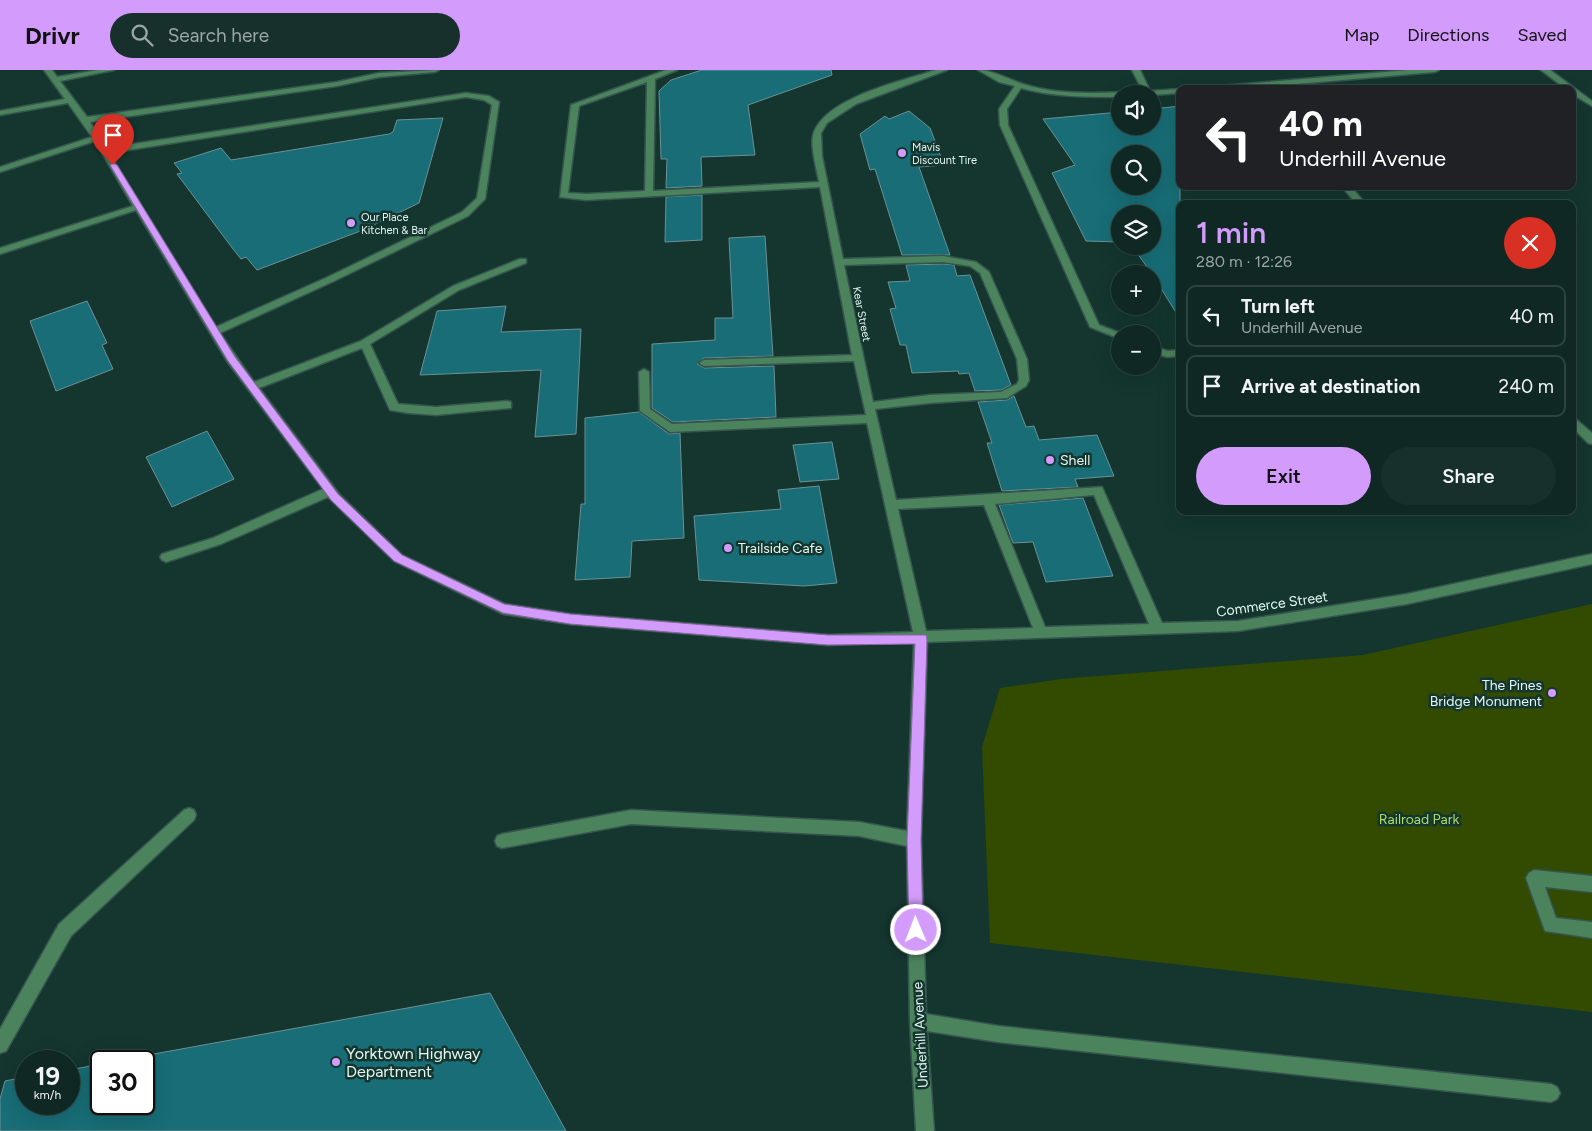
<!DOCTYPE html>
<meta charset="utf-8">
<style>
:root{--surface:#0f2823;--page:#18302b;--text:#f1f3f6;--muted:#9ba6a6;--line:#2f4441;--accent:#d39cfc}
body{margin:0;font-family:Figtree,sans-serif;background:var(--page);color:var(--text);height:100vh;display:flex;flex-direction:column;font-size:19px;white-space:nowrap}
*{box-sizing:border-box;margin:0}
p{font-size:16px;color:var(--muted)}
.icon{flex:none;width:28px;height:28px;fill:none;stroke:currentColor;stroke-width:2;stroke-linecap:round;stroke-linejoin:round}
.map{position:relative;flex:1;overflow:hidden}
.side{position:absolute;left:1176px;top:130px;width:400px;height:315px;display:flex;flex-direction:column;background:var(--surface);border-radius:10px;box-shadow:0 5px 20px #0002,0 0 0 1px var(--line)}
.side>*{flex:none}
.hud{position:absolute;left:1176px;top:15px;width:400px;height:105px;border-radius:10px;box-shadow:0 5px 20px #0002,0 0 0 1px var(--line);background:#202124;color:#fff;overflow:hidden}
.buttons{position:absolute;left:1111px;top:15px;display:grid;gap:10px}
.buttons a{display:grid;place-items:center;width:50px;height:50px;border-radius:50%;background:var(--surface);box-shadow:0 5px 20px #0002,0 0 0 1px var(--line);font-size:25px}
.speed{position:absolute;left:15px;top:980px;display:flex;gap:10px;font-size:25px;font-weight:700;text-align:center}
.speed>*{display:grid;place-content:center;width:65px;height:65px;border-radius:50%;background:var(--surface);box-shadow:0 5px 20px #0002,0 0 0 1px var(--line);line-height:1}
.speed small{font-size:12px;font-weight:400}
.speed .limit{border:2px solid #111;border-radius:8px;background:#fff;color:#111}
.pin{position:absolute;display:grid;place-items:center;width:42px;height:42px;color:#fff;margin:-51px -21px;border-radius:50% 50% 50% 0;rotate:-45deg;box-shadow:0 0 5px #0007}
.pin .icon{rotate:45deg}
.me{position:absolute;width:55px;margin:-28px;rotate:359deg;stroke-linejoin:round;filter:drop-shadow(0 0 4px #0008)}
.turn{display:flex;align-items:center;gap:18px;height:105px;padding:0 20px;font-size:22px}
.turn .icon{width:65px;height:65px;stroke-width:2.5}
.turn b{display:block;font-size:35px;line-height:42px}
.round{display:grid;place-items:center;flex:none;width:52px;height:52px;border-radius:26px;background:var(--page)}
.overview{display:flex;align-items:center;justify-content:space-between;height:85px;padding:0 20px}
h1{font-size:30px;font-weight:600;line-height:38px;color:var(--accent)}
.button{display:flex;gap:10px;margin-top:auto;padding:10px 20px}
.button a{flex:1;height:58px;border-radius:30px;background:var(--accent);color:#111;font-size:20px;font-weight:600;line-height:58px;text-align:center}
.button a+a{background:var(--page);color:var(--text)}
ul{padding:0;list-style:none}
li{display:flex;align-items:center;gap:15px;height:62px;margin:0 10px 8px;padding:0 10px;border:2px solid var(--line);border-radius:10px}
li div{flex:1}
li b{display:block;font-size:19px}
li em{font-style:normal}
header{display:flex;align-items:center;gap:30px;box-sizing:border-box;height:70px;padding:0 25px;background:var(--accent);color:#111}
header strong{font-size:24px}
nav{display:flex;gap:28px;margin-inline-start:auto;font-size:18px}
.search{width:350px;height:45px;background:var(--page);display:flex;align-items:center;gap:12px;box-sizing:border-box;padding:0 18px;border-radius:28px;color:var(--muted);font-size:19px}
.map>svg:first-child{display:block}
</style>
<header>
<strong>Drivr</strong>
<div class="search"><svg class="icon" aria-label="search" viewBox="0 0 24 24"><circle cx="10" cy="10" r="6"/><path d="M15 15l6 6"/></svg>Search here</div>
<nav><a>Map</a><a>Directions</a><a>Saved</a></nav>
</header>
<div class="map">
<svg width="1592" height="1061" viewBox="0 0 1592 1061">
<rect width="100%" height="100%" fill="#14362f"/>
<path fill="#334b00" d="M1592,534V942L990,873L982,677L1000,618L1061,609L1363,585Z"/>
<g fill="#186d76" stroke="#6c9195" fill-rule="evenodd">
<path d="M702,0H831L832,5L748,35L755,85L701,87L702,116L666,118L667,89H661L659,21L671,10Z"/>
<path d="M1180,36V249L1152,204L1132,176H1152V144H1120V172L1086,171L1052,103L1075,95L1043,49L1120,42V56H1152V39ZM1120,84H1152V116H1120Z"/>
<path d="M909,41L930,58L944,95L919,97L950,185H902L875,99L870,100L860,64L885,46L889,49Z"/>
<path d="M443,48L419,133L363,160L257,200L246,187L241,189L233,179L177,104L182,103L174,93L221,78L231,90L389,64L393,62L397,50Z"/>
<path d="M702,125V170L665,172L666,127Z"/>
<path d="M765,166L773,286L704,288L697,294L704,298L774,296L776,347L673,352L652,338V274L715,270V248H733L729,168Z"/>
<path d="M943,194L954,195L957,206L970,205L1011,315L1001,320L975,321L969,303L959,304L958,301L912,303L906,275H900L890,239L896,238L888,212L910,211L906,195Z"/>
<path d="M87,231L107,273L102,275L113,299L56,321L30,251Z"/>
<path d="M506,236L501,262L581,259L576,364L535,367L541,300L420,305L437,241Z"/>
<path d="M1014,326L1026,357L1034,356L1039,370L1097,365L1114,406L1075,409L1078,417L1002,421L987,373H992L978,332L1007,330Z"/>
<path d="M639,342L669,364L680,363L684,468L632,471L630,507L575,510L581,434H585V348Z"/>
<path d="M207,361L234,409L172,437L146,387Z"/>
<path d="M832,372L839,409L800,412L793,375Z"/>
<path d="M819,416L837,513L804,516L699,510L694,446L781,439L778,420Z"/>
<path d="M1083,428L1113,506L1046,512L1033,472L1013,473L999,435Z"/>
<path d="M490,923L566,1061H0V1029L5,1011L26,1007V1034H69V1000L101,994V1034H144V991H115Z"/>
</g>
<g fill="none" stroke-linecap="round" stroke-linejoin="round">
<defs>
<g id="minor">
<path d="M44,0H52L57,7L98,0H114L60,11L87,47L337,12L379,3L439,0L435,2L379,7L337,16L90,52L107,78L466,23L489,26L499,32L485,129L468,146L334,211L220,263L254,312L361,271L453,216L520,189H526V193L459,220L370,274L398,334L436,337L507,331L511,332V338L436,345L408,343L390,340L362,278L259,318L339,424L402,485L505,534L570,544L828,565L913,562L867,353L670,362L640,341L639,302L644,299L649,302L650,339L672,354L866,345L854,291L704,296L699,293L704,290L852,285L820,117L586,130L560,127L571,35L666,0H677L655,9L653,121L819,112C817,100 809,73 814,62C828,27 902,11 936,0H947L856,34L827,53L821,63L822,86L843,189L943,186L976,192L989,202L1027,289L1029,310L1026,316L1007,328L930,333L875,339L896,430L1102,417L1162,553L1238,551L1407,524L1592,484V494L1407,534L1238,561L927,572L921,770L926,944L998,956L1551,1014L1557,1017L1560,1023L1557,1029L1551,1032L998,972L927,961L934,1061H916L910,951L907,776L859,766L631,754L502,778L497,776L495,771L497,766L502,764L631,740L859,752L907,761L914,572L828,575L570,554L503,544L394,491L328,427L221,474L166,492L162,490L160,487L162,484L213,468L323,419L227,291L136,140L0,184V178L133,136L95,71L0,102V97L92,67L68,33L0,45V41L65,29ZM647,12L645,121L586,124L568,123L579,36ZM466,27L484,30L492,35L477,128L462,142L328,207L216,257L109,83ZM943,192L970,196L980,203L1017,289L1019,310L1017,314L1001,322L930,325L873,332L844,195ZM1094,425L1149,554L1045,557L995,434ZM984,435L1033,558L926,561L898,439Z"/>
<path d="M978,0C993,0 1012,11 1026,15C1062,26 1106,23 1143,21L1132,0H1140L1150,21L1180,19V23L1152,25V24H1120V27C1087,27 1053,27 1021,18L1007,39L1008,55L1099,255L1123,264H1120V269L1090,257L1000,55L999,39L1015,16L999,12Z"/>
<path d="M1409,0H1439L1435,2L1238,19H1205L1209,17Z"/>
<path d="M1541,0H1550L1592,31V36L1572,24V19H1566Z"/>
<path d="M1341,116H1350L1366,134H1357Z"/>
<path d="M1152,276L1168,281L1180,280V286L1167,287L1152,283Z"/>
<path d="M1572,346L1592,363V374L1588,373L1572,357Z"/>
<path d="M189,738L194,740L196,745L194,750L71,866L6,981L0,983V959L59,854L184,740Z"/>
<path d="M1534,800L1592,806V822L1545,817L1556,848L1592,852V868L1545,861L1526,808L1529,803Z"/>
</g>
</defs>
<use href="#minor" stroke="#35554e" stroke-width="3"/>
<use href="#minor" fill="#4b835d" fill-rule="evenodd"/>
</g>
<path fill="#d39cfc" stroke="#8965a4" d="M113,93L117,95L235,287L338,424L402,485L504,534L570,544L828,565H926L927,569L921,770L923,860L921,865L916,868L911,865L909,860L907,770L915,574L828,575L570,554L503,543L394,491L331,430L228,291L110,95Z"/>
<g fill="#d39cfc" stroke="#14362f" stroke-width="2">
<circle cx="902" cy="83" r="5"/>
<circle cx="351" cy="153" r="5"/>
<circle cx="1050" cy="390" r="5"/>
<circle cx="728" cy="478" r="5"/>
<circle cx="1552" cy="623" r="5"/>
<circle cx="336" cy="992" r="5"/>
</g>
<g text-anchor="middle" stroke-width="5" stroke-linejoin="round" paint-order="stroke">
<g font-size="11" fill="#e4f7f2" stroke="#14362f" text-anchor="start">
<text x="912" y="81">Mavis<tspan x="912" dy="13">Discount Tire</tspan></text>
<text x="361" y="151">Our Place<tspan x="361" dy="13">Kitchen &amp; Bar</tspan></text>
</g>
<g font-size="11" fill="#e4f7f2" stroke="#14362f">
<text transform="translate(862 244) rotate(79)" y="4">Kear Street</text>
</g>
<g font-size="14" fill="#e4f7f2" stroke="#14362f" text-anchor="start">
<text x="1060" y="395">Shell</text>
<text x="738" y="483">Trailside Cafe</text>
<text x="1542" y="620" text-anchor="end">The Pines<tspan x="1542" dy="16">Bridge Monument</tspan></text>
</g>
<g font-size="14" fill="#e4f7f2" stroke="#14362f">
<text transform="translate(1272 534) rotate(-8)" y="5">Commerce Street</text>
<text transform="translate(920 965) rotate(-93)" y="5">Underhill Avenue</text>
</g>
<g font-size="14" fill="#aedc63" stroke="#14362f">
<text x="1419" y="754">Railroad Park</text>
</g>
<g font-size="16" fill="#e4f7f2" stroke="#14362f" text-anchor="start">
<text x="346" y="989">Yorktown Highway<tspan x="346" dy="18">Department</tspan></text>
</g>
</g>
</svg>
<div class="buttons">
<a><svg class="icon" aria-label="sound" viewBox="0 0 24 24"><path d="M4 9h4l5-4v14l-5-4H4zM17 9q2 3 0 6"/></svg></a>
<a><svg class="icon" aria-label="search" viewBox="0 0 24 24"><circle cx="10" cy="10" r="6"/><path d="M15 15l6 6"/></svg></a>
<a><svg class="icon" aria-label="layers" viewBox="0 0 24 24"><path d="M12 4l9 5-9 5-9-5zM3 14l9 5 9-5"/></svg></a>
<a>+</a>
<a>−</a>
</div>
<div class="speed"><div>19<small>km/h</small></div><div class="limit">30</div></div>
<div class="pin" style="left:113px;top:95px;background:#d93025"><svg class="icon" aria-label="arrive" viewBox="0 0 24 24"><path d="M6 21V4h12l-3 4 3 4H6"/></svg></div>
<svg class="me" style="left:916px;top:860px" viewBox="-20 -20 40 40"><circle r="17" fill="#d39cfc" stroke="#fff" stroke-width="3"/><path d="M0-11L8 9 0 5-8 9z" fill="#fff"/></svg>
<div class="hud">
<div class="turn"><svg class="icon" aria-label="left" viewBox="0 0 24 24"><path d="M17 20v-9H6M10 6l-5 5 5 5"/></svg><div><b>40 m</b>Underhill Avenue</div></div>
</div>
<section class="side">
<div class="overview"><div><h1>1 min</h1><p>280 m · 12:26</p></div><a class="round" style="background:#d93025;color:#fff"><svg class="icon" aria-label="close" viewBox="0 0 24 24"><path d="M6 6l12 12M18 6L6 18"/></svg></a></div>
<ul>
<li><svg class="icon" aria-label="left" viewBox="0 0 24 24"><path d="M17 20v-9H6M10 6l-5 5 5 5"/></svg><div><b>Turn left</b><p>Underhill Avenue</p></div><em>40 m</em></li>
<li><svg class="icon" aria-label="arrive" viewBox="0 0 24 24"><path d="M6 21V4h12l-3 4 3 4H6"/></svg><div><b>Arrive at destination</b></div><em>240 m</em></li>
</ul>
<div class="button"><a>Exit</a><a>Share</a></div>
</section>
</div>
